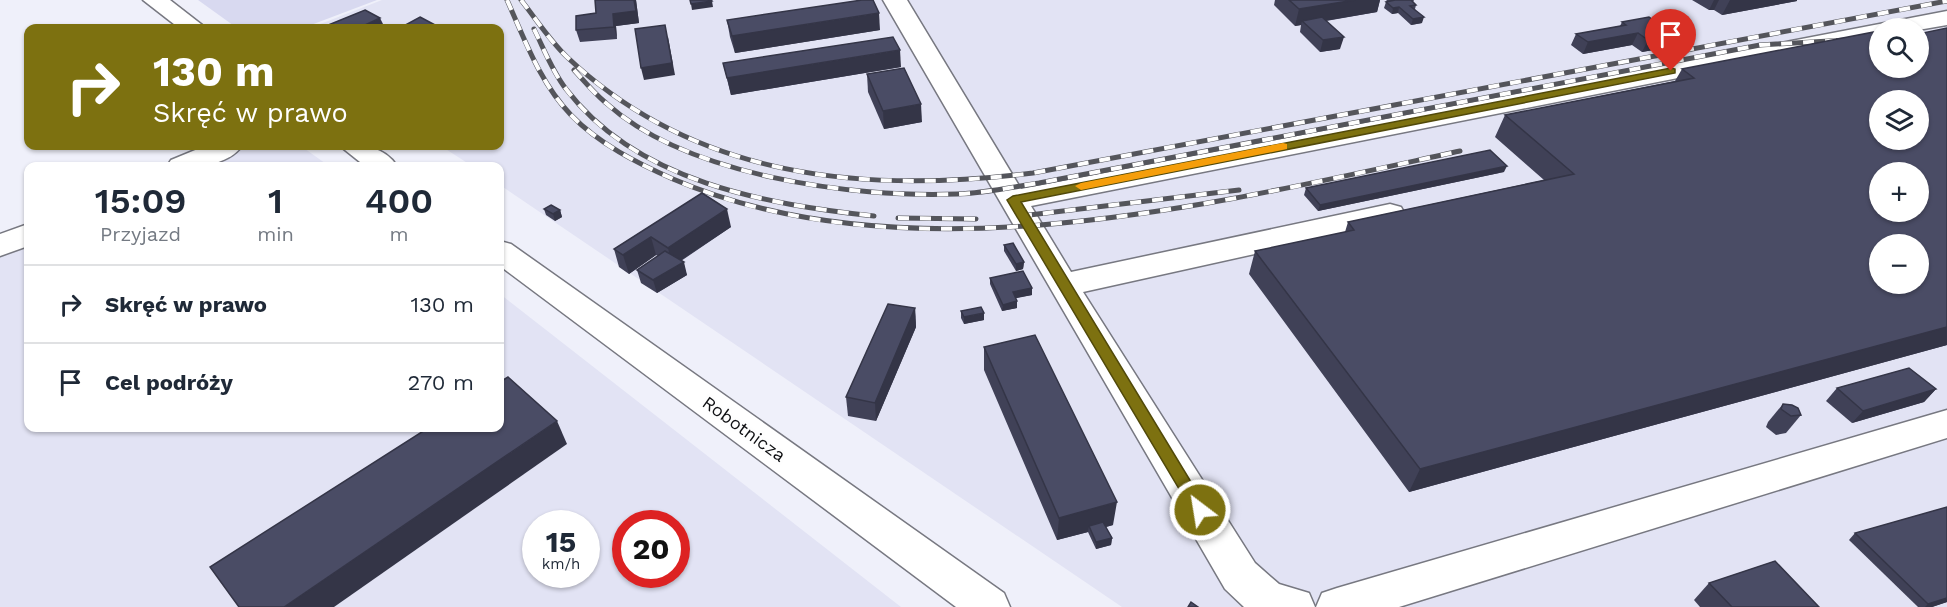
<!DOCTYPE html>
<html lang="pl">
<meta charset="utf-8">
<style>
:root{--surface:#fff;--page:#f2f2f3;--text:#1f2937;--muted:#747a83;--line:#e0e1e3}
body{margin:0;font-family:"Work Sans",sans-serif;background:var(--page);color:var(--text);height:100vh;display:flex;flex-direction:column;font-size:22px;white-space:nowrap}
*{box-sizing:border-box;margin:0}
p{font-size:20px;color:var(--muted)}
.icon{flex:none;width:33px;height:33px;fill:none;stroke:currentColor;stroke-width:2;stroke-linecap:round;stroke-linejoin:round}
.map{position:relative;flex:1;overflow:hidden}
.details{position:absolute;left:24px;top:162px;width:480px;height:270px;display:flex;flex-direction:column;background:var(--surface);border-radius:12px;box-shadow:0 2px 4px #0004}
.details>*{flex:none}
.hud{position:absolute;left:24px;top:24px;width:480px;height:126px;border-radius:12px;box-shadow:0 2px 4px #0004;background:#7d7110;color:#fff;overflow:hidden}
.controls{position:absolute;left:1869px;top:18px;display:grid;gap:12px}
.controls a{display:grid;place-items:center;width:60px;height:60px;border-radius:50%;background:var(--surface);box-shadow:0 2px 4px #0004;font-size:30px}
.speed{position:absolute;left:522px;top:510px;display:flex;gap:12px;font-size:30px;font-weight:700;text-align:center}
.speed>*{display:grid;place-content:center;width:78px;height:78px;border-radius:50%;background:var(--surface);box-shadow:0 2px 4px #0004;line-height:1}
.speed small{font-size:15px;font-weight:400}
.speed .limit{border:9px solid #d22;background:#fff;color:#111}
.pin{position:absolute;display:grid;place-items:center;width:51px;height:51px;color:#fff;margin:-62px -26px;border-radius:50% 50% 50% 0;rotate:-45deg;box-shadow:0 0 6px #0007}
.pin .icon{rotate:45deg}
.me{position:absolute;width:66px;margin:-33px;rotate:329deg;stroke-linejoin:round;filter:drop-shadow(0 0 4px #0008)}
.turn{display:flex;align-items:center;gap:21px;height:126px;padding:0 30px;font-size:27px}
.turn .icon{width:78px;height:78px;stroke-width:2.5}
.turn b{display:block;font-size:42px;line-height:51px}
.eta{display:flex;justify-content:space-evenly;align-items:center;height:102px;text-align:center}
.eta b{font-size:36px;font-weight:600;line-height:42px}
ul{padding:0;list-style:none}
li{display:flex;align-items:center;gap:18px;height:78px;padding:0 30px;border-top:2px solid var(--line)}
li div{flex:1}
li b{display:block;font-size:22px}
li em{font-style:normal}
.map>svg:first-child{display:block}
</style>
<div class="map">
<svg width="1947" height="607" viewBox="0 0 1947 607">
<rect width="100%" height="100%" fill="#eff0fa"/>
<g fill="#e2e3f4" fill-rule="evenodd">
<path d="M382,0H1947V607H1122L500,185V166H472L441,146H500V28H310ZM1880,28H1918V68H1880ZM1880,100H1918V140H1880ZM1880,172H1918V212H1880ZM1880,244H1918V284H1880Z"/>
<path d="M246,146H301L329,166H195Z"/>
<path d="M28,241V428H500V294L901,607H0V254ZM536,524H586V574H536ZM626,524H676V574H626Z"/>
</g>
<path fill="#d8d9f0" d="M198,0H377L303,28H237Z"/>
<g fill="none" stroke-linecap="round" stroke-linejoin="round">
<defs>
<g id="minor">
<path d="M143,0H170L206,28H179Z"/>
<path d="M883,0H907L1021,189L1947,11V25L1918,30L1880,28V38L1031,206L1071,272L1390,204L1401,207L1405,214L1401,221L1390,224L1083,292L1255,563L1279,584L1309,593L1315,607H1244L1225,589Z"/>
<path d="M205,146H242C227,167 189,169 167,166L171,160Z"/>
<path d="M340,146C362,144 384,146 397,166H365Z"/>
<path d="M28,224V246L0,256V234Z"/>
<path d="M500,241L511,244L1004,593L1010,607H956L500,266Z"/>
<path d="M1947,410V438L1399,607H1316L1322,593L1337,588Z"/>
</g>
</defs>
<use href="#minor" stroke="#777881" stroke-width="3"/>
<use href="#minor" fill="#fff" fill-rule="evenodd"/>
<defs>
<g id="rail">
<path d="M507,0C525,40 540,83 571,115C599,144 637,163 673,179C909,281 1220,203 1460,151"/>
<path d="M521,0C536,19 550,41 567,57C696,179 865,194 1033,173L1947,1"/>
<path d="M534,29C544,49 552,71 566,89C637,182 765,204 874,216"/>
<path d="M574,70C584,81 594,93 606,103C687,176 852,198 957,194C985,193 1012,187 1039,183L1760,45L1880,38"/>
<path d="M1021,216L1239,190"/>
<path d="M898,218L976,219"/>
</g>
</defs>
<use href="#rail" stroke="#54555b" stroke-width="5"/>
<use href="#rail" stroke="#fefefe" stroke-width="4" stroke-dasharray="11" stroke-linecap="butt"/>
</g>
<g fill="#404157">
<path d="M595,0H636L639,23L616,26L617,39L580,42L576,30L596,13Z"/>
<path d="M1275,0H1380L1377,12L1326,21L1340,49L1320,52L1300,32L1301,25L1295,26L1274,5Z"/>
<path d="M1386,0H1414L1413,2L1416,5L1415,9L1422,23L1411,25L1398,13L1392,14L1384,8L1386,2H1388Z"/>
<path d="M1692,0H1797V1L1722,15L1714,10H1709Z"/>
<path d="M727,20L880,30L735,53L730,37Z"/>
<path d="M1622,22L1676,35L1670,47L1642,52L1632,45L1583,54L1571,45L1576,34L1620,26Z"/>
<path d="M1947,28V345L1409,492L1249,274L1255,251L1345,232L1348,222L1544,180L1495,137L1505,115L1675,81L1682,69L1880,68Z"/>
<path d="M723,63L901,67L731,95Z"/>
<path d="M867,74L922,122L884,129L868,92Z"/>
<path d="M1504,172L1318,211L1304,195L1306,188Z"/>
<path d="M702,193L731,227L681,261L687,275L657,293L641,283L637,270L658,256L656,255L629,274L619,267L614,249Z"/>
<path d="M544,209L560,210L562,217L555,221L546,215Z"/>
<path d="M1004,245L1024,262L1023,269L1016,271L1004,251Z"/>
<path d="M990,278L1032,288V295L1015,298L1017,308L1002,311L990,284Z"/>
<path d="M915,308L916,327L876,421L848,416L846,397Z"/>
<path d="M961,311L984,320L964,324L961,318Z"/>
<path d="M984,347L1113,525L1106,527L1112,538L1111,545L1096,549L1088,532L1057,540L984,370Z"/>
<path d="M1837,388L1936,389L1924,402L1852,423L1826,401Z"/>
<path d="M1783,404L1801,415L1786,433L1776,435L1766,427L1768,422Z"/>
<path d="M1855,533L1947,602L1932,607H1918L1849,540Z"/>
<path d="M1709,583L1819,607H1700L1694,600Z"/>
</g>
<g fill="#343547">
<path d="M634,0H636L639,23L616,26L617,39L614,27L613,14Z"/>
<path d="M1355,0H1380L1377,12L1306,24L1302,21L1301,25L1295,26L1299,9Z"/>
<path d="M1714,0H1719L1714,10H1709Z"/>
<path d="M1730,0H1797V1L1722,15Z"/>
<path d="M712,1L713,7L692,10L691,4Z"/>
<path d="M1399,7L1398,13L1392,14L1393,8Z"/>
<path d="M879,13L880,30L735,53L732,36Z"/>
<path d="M1424,17L1422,23L1411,25L1413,19Z"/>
<path d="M380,18L385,28H368L367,24Z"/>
<path d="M435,25L436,28H427Z"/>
<path d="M1638,33L1632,45L1583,54L1588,42Z"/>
<path d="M1676,35L1670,47L1642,52L1648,40Z"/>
<path d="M668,37L675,75L644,80L641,68Z"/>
<path d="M1344,37L1340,49L1320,52L1323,40Z"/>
<path d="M900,50L901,67L731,95L727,78Z"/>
<path d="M921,104L922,122L884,129L883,111Z"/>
<path d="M1507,166L1504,172L1318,211L1320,205Z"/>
<path d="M727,209L731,227L672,266L668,248Z"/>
<path d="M560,210L562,217L555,221L553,214Z"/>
<path d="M651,237L656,255L629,274L623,255Z"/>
<path d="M684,262L687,275L657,293L653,280Z"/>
<path d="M1024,262L1023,269L1016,271V264Z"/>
<path d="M1032,288V295L1012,299L1013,292Z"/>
<path d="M1017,301V308L1002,311L1003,305Z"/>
<path d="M915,308L916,327L876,421L875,403Z"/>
<path d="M984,313V320L964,324V317Z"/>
<path d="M1947,327V345L1409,492L1420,469Z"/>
<path d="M1936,389L1924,402L1852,423L1863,411Z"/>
<path d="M557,421L567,444L334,607H284Z"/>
<path d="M1117,502L1113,525L1091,531L1089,526L1088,532L1057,540L1059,518Z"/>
<path d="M1112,538L1111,545L1096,549V542Z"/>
<path d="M1947,598V602L1932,607H1925L1928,604Z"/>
</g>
<g fill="#4a4c65" stroke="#343547" stroke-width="1.5" fill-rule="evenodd">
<path d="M595,0H634L636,11L613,14L614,27L576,30V16L596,13Z"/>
<path d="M690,0H711L712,1L691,4Z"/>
<path d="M862,0H873L879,13L732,36L727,20Z"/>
<path d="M1289,0H1355L1299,9Z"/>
<path d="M1395,0H1411L1416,5L1410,6L1424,17L1413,19L1399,7L1393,8L1386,2Z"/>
<path d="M365,10L380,18L367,24L374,28H321Z"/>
<path d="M420,17L435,25L427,28H400Z"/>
<path d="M1322,17L1344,37L1323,40L1302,21Z"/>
<path d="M1649,17L1676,35L1648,40L1638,33L1588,42L1576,34L1626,25L1622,22Z"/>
<path d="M665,25L672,63L641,68L635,29Z"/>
<path d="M1947,28V327L1420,469L1255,251L1354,230L1348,222L1574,174L1505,115L1694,78L1682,69L1879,31L1880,68H1918V34ZM1880,100H1918V140H1880ZM1880,172H1918V212H1880ZM1880,244H1918V284H1880Z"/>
<path d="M893,37L900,50L727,78L723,63Z"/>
<path d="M904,68L921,104L883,111L867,74Z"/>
<path d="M1490,150L1507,166L1320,205L1306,188Z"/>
<path d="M702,193L727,209L668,248L651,237L623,255L614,249Z"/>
<path d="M551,205L560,210L553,214L544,209Z"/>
<path d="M1013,243L1024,262L1016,264L1004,245Z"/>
<path d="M665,251L684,262L653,280L637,270Z"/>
<path d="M1023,271L1032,288L1013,292L1017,301L1003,305L990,278Z"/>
<path d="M888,304L915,308L875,403L846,397Z"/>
<path d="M981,307L984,313L964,317L961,311Z"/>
<path d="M1035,335L1117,502L1059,518L984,347Z"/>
<path d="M1909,368L1936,389L1863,411L1837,388Z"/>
<path d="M508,377L557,421L284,607H239L210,567L428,428H500V382Z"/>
<path d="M1783,404L1792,405L1798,408L1801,415L1791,416L1781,409Z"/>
<path d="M1947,507V598L1928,604L1855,533Z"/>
<path d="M1103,522L1112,538L1096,542L1089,526Z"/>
<path d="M1775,561L1819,607H1732L1709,583Z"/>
<path d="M1191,602L1198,607H1188Z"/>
</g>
<path fill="#7d7110" stroke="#51490a" stroke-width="1.5" d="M1671,68L1675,69V73L1021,202L1205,505L1208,510L1205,514H1194L1007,200L1013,196Z"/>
<path fill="#f59e0b" d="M1283,143L1287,144V149L1081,190L1075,186L1081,183Z"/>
<g text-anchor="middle" stroke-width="6" stroke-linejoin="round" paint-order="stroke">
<g font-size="18" fill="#0f1013" stroke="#fefefe">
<text transform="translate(744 429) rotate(36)" y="6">Robotnicza</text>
</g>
</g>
</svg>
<div class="controls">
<a><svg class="icon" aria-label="search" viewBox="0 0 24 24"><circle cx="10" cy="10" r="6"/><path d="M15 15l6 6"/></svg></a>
<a><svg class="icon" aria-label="layers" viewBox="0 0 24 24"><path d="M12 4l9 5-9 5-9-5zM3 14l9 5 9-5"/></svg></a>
<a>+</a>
<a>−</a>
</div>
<div class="speed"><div>15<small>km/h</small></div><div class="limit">20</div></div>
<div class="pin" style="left:1671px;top:71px;background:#d93025"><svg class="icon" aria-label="arrive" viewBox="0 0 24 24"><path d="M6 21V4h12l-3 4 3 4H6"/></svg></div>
<svg class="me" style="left:1200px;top:510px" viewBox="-20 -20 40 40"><circle r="17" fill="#7d7110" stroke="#fff" stroke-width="3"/><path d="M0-11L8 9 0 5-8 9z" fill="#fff"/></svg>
<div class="hud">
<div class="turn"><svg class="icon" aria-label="right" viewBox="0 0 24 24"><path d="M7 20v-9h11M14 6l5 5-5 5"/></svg><div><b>130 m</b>Skręć w prawo</div></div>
</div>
<section class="details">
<div class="eta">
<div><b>15:09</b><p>Przyjazd</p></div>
<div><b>1</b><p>min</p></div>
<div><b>400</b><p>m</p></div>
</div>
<ul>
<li><svg class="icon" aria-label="right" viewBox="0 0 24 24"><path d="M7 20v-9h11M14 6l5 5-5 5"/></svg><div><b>Skręć w prawo</b></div><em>130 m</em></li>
<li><svg class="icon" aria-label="arrive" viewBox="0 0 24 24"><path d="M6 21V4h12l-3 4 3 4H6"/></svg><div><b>Cel podróży</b></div><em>270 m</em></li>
</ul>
</section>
</div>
